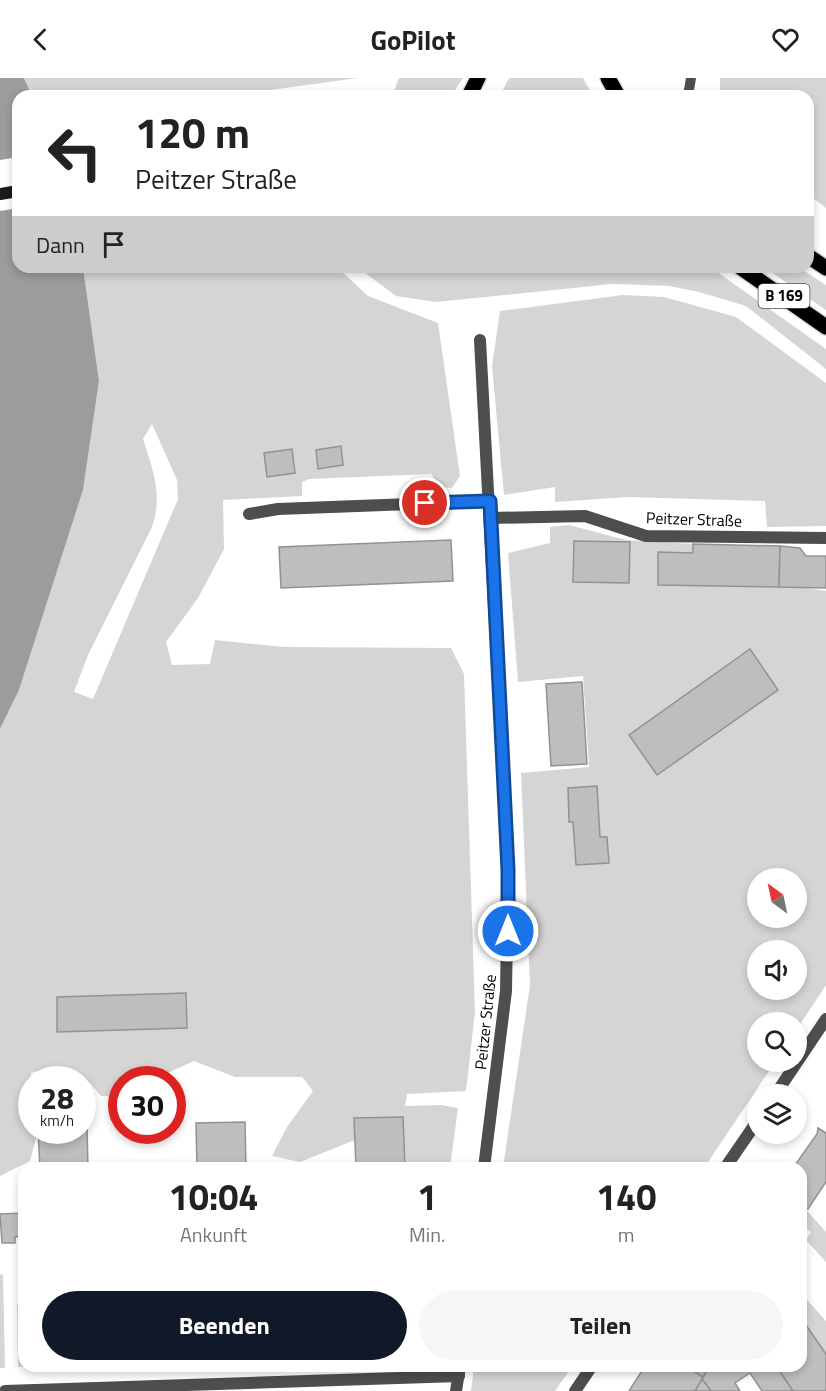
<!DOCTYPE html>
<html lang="de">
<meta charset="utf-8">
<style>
:root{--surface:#fff;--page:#f6f6f6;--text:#222;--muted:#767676;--accent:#111827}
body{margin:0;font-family:"Titillium Web",sans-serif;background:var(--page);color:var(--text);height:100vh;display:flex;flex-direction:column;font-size:22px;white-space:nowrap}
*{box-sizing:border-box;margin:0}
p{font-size:20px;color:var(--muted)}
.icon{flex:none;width:33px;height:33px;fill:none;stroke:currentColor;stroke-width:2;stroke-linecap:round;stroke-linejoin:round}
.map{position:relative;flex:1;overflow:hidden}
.drawer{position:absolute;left:18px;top:1084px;width:789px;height:210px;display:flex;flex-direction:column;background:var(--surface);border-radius:18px;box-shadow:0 3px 9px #0003}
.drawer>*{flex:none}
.hud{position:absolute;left:12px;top:12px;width:802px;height:183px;border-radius:18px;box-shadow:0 3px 9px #0003;background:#fff;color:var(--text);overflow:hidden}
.needle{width:39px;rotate:327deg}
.controls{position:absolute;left:747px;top:790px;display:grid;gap:12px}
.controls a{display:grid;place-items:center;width:60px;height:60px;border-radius:50%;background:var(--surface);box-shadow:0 3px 9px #0003;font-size:30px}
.speed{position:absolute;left:18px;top:988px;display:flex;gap:12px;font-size:30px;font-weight:700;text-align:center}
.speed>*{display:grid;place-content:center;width:78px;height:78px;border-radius:50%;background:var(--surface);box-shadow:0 3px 9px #0003;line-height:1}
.speed small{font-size:15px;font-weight:400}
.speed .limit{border:9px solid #d22;background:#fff;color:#111}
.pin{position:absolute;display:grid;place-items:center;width:51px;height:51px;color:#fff;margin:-26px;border:3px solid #fff;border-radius:50%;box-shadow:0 2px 6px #0007}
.me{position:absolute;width:66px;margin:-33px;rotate:0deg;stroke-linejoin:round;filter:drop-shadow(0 0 4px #0008)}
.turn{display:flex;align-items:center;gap:21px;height:126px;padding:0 24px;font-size:27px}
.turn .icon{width:78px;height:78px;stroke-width:2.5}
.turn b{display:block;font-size:42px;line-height:51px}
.then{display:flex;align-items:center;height:57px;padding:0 24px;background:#0003;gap:12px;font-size:22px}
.eta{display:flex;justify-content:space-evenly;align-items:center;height:102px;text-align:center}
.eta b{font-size:36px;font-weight:700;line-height:42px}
.cta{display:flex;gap:12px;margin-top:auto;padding:12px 24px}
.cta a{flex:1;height:69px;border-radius:36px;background:var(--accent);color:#fff;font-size:24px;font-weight:700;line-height:69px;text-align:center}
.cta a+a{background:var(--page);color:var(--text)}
header{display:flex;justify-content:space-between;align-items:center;height:78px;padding:0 24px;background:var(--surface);font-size:27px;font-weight:700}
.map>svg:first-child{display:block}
</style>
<header><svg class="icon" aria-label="back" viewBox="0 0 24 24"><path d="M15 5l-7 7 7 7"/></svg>GoPilot<svg class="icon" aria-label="heart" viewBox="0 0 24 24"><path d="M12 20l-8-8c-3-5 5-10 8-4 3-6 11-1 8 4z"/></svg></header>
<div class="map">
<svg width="826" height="1313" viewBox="0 0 826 1313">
<rect width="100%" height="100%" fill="#fff"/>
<g fill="#d5d5d5" fill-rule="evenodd">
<path d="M24,0H358L227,18H32Z"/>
<path d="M399,0H463L451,18H392Z"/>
<path d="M509,0H583L593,18H500Z"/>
<path d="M720,0H826V130L809,117L808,18H720Z"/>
<path d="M83,189H337L368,218L438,245L460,398L452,410L440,409L431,396L309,401L302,404V418L223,422L224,471L198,520L166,564L172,587L210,586L215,562L284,569L451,570L464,596L475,934L466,1013L407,1016L405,1028L441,1027L458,1030L450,1090H405L403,1039L354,1040L355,1062L300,1084L272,1078L287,1049L313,1013L302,999H235L194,983L152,1002H122L121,1019L101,1018C75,987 71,983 31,995L32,1053H38L30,1083L0,1098V651L19,612L83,412L99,303ZM152,346L177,402L178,421L93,621L74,614L88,577L152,449C163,416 153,393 143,361Z"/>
<path d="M357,189H710L826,271V291L746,228L699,214L669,208L612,206L436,224L396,218Z"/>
<path d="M764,189H798L826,207V232Z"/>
<path d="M623,217L664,219L736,239L826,305V448L767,449L765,423L628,419L555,424V409L504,417L492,288L500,233Z"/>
<path d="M569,447L626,462L693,466V475L658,474V507L799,509L826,513V907L797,951L796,945H758V984H775L704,1090H503L530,907L521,695L589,689L583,598L518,604L508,475L550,465V449ZM758,801H796V840H758ZM758,873H796V912H758Z"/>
<path d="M801,1126L826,1154V1184L806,1162L811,1154L801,1147Z"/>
<path d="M3,1196L5,1290H0V1197Z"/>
<path d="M801,1215L826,1243V1276L801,1240Z"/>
<path d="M24,1225V1288L45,1289H18L17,1226Z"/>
<path d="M474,1289V1288L572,1289L555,1313H471Z"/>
</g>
<path fill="#9c9c9c" d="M0,0H24L32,18H18V189H83L99,303L83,412L19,612L0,651Z"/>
<path fill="#fff" d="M18,79V130L0,133V82Z"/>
<g fill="#bebebe" stroke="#929292" stroke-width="1.5">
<path d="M341,368L343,387L318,391L316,372Z"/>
<path d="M292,371L295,395L267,399L264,375Z"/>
<path d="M451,462L453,503L281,510L279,469Z"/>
<path d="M574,463L630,464L629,505L573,504Z"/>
<path d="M693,466L780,468L779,509L658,507V474L693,475Z"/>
<path d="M780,468L800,470L806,478H826V510L779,509Z"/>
<path d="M750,571L778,612L657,697L629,657Z"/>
<path d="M582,604L587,686L551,688L546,606Z"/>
<path d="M597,708L600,759H607L609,785L576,787L573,744H569L568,710Z"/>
<path d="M186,915L187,950L57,954V919Z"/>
<path d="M403,1039L405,1090H356L354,1040Z"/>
<path d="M245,1044L246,1090H197L196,1045Z"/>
<path d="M82,1048H87L88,1090H40L38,1053H82Z"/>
<path d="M818,1050L826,1055V1104L808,1131L801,1126V1090H793L817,1056Z"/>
<path d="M24,1135V1158L15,1159V1165H2L0,1136Z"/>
<path d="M801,1240L826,1276V1313H793L776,1288H801Z"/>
<path d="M645,1288H686L703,1299L695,1313H629Z"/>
<path d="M686,1288H710L703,1299Z"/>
<path d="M710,1288H776L793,1313H762L750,1295L735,1305L740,1313H711L702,1301Z"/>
<path d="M702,1301L711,1313H695Z"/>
</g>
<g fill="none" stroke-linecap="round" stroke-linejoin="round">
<defs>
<g id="primary">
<path d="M608,0L618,18"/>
<path d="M469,18L478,0"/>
<path d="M808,178L826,190"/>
<path d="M740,189L826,249"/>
</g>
</defs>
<use href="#primary" stroke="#dbdbdb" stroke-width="18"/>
<path stroke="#4e4e4e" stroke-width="10" d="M688,18L691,0"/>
<g stroke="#4e4e4e" stroke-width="12">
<path d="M480,262L508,792L506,913L484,1090"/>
<path d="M249,436L278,431L490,423"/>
<path d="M491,440L585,438L646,458L826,460"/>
<path d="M775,1017L826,941"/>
<path d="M725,1090L758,1042"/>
<path d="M5,1313L459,1298"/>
<path d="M456,1313L460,1288"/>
<path d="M575,1313L592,1288"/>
</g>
<path stroke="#1b1b1b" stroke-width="12" d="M0,116L18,113"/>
<use href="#primary" stroke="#000" stroke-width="15"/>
</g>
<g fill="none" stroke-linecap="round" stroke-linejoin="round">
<defs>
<path id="route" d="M425,425L490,423L508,792V853"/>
</defs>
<use href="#route" stroke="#114b97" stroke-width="15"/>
<use href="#route" stroke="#1a73e8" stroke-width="10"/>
</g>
<g text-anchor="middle" stroke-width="4.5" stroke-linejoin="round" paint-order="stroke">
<rect fill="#fff" stroke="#4c4c4c" stroke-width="1.5" x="758.5" y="206" width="51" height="24" rx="4.5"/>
<g font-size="15" font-weight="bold" fill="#000">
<text x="784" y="223">B 169</text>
</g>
<g font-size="16" fill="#000" stroke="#fff">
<text transform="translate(694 441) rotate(2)" y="6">Peitzer Straße</text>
<text transform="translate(485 944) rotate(-84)" y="6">Peitzer Straße</text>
</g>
</g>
</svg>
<div class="controls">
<a><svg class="needle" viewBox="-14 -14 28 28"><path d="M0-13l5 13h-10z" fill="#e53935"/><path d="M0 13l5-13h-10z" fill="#767676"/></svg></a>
<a><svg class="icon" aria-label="sound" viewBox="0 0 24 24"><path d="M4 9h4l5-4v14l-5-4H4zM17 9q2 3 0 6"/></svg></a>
<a><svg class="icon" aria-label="search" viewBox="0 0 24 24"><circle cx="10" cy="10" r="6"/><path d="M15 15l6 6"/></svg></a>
<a><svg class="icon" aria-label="layers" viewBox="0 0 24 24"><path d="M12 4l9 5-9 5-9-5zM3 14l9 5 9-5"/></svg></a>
</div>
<div class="speed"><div>28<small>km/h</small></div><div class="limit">30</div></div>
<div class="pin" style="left:425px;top:425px;background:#d93025"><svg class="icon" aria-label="arrive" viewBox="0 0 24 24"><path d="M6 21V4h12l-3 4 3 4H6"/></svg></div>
<svg class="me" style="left:508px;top:853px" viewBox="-20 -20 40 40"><circle r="17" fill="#1a73e8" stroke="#fff" stroke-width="3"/><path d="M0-11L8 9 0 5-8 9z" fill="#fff"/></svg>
<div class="hud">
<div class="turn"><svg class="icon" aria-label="left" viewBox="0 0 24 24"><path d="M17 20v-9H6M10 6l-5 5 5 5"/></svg><div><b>120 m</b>Peitzer Straße</div></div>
<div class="then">Dann<svg class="icon" aria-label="arrive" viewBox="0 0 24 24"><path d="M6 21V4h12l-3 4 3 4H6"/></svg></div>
</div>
<section class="drawer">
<div class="eta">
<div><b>10:04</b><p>Ankunft</p></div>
<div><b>1</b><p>Min.</p></div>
<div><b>140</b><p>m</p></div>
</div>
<div class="cta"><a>Beenden</a><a>Teilen</a></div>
</section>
</div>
